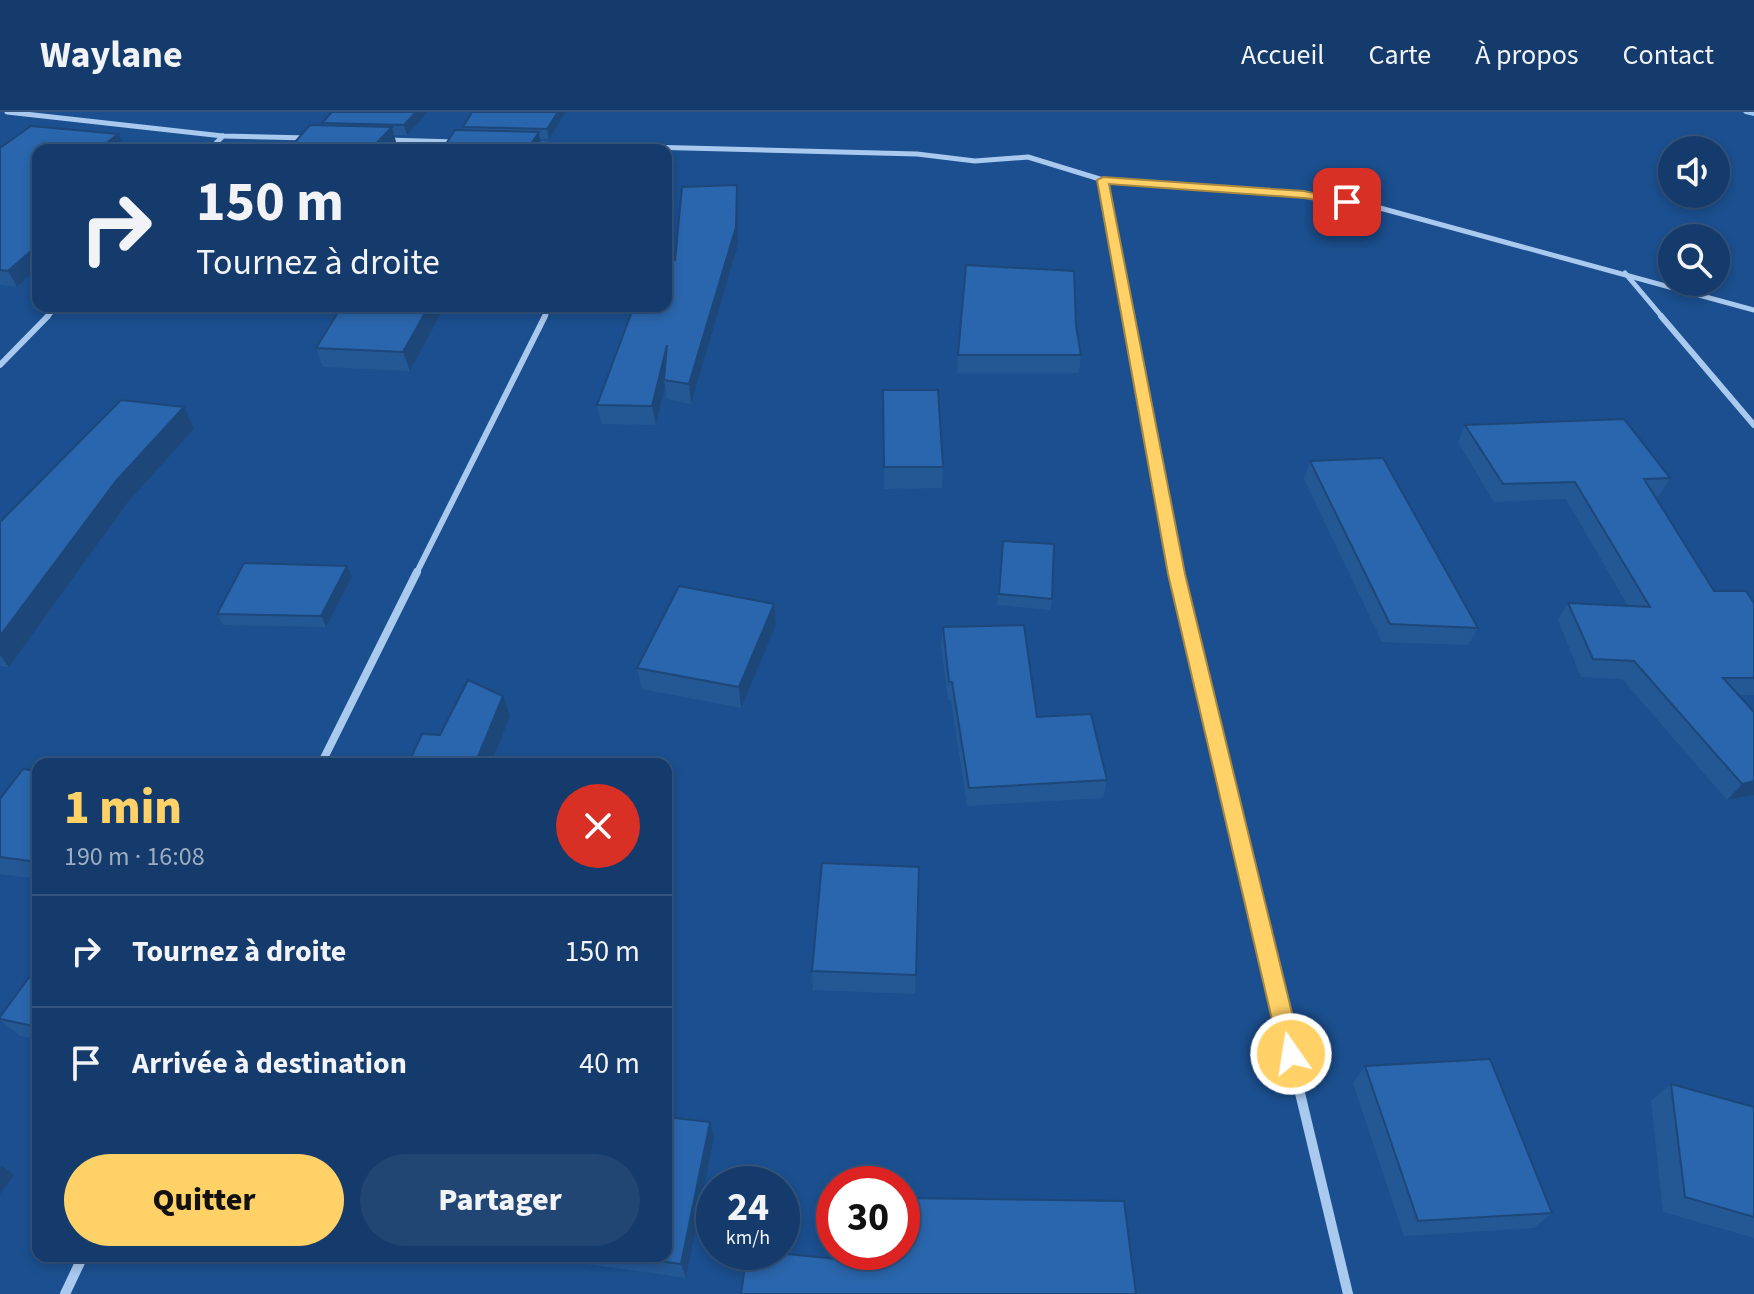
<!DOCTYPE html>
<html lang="fr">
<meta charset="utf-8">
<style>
:root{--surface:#143b6b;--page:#214673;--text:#f1f3f6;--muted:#9dadc1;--line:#33557e;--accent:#ffd166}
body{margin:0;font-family:"Source Sans 3",sans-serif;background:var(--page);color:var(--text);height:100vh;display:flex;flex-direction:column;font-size:30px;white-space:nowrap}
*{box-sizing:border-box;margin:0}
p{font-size:26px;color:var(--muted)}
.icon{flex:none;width:44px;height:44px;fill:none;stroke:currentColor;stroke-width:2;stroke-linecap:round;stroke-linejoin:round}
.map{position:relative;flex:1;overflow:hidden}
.details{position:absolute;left:32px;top:646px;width:640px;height:504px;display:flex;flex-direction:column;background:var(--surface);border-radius:16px;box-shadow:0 4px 12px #0003,0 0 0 2px var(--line)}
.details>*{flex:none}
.banner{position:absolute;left:32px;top:32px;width:640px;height:168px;border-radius:16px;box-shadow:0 4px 12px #0003,0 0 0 2px var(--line);background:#143b6b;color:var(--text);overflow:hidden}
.fabs{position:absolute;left:1658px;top:24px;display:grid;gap:16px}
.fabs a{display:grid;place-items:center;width:72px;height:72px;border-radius:50%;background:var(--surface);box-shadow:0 4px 12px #0003,0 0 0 2px var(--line);font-size:40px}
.speed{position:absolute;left:696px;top:1054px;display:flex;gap:16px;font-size:40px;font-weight:700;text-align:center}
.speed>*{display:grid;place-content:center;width:104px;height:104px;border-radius:50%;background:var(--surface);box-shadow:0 4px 12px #0003,0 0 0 2px var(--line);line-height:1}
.speed small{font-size:20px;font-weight:400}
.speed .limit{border:12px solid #d22;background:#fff;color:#111}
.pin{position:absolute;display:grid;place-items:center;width:68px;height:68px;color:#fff;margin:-34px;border-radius:16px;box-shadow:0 4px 12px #0006}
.me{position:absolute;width:88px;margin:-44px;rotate:347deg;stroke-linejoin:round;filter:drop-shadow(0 0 6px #0008)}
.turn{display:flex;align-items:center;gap:28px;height:168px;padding:0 32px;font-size:36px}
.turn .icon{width:104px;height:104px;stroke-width:2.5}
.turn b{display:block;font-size:56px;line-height:68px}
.round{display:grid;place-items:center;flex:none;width:84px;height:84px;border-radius:42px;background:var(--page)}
.overview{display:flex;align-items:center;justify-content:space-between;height:136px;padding:0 32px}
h1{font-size:48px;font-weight:800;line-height:60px;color:var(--accent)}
.cta{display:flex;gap:16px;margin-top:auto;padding:16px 32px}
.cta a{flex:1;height:92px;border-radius:48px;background:var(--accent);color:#111;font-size:32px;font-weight:800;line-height:92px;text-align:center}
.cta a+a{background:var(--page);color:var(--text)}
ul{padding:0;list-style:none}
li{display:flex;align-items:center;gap:24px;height:112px;padding:0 32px;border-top:2px solid var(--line)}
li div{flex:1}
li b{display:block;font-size:30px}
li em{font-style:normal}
header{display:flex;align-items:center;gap:48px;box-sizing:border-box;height:112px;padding:0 40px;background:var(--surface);border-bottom:2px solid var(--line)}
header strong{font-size:38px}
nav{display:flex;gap:44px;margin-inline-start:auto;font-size:28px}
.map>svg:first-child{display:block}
</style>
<header>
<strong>Waylane</strong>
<nav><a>Accueil</a><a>Carte</a><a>À propos</a><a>Contact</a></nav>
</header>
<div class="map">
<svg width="1754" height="1182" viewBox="0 0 1754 1182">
<rect width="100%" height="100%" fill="#1b4f8f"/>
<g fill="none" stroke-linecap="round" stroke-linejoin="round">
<path fill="#9cc4f0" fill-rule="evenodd" d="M1743,0H1754V4L1745,2Z"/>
<g stroke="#a9c9ee" stroke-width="5">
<path d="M7,0L223,24L309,26"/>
<path d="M386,28L457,30"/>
<path d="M530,32L917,42L975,49L1028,45L1103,68L1304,83L1369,93L1754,198"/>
<path d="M209,38L223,24"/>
<path d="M1103,68L1129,206"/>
<path d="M1625,161L1663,206"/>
<path d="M46,206L57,194"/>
<path d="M544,206L550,194"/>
</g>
<g stroke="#a9c9ee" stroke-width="6">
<path d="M1128,204L1176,462"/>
<path d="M1661,204L1754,313"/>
<path d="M0,253L48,204"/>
<path d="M416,462L545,204"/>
</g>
<g stroke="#a9c9ee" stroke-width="8">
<path d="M1176,460L1252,782"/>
<path d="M321,652L417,460"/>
</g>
<g stroke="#a9c9ee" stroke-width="10">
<path d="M1252,780L1348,1182"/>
<path d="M65,1182L83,1144"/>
</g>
</g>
<g fill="#245895">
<path d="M332,0H428L407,23H394L397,34L323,13L322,11Z"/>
<path d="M566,0L549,27H540L542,38L464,18L463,15Z"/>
<path d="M124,33L153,35L154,38H38V156L17,175L0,173V36Z"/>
<path d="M737,73L738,91V133L691,292L667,287L665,274L656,313L601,312L597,293L675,148Z"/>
<path d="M445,194L410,259L323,255L316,236Z"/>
<path d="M1076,214L1081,243L1079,261H957L958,243Z"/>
<path d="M883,278L943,355L942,376L884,377Z"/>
<path d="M1465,313L1670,366L1659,384H1654L1714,479L1754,491V583H1738L1754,683L1727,688L1622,567L1581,565L1558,508L1568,491L1628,494L1566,387L1494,390L1458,330Z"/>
<path d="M194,317L128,390L9,555L0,554V410Z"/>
<path d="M1310,349L1478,516L1468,533L1382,530L1304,367Z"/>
<path d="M1003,429L1052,487L1050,498L997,493Z"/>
<path d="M347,454L352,465L326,515L223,513L217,502Z"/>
<path d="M776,513L741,596L642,577L637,556Z"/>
<path d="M943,515L1037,605L1107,668L1103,686L967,694L951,588H948L941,533Z"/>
<path d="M38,659V767L0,762V687Z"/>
<path d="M919,755L915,882L813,878L812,859Z"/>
<path d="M38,853V928L20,924L0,908V905Z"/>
<path d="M1365,954L1552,1101L1534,1116L1404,1124L1353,971Z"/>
<path d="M1671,972L1754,995V1126L1663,1100L1651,989Z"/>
<path d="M710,1010L714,1026L686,1166L572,1150L568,1144H666Z"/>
</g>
<g fill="#1d4779">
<path d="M416,0H428L407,23L404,13Z"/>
<path d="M558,0H566L549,27L547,17Z"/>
<path d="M392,15L397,34L394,38H370Z"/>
<path d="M539,20L542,38H527Z"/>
<path d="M118,22L125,37L105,32Z"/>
<path d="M737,73L738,91V133L691,292L689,272Z"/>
<path d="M38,133V156L17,175L8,159Z"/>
<path d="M429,194H445L410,259L403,240Z"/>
<path d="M667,233L664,268L665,274L656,313L652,294Z"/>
<path d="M184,295L194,317L128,390L9,555L0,543V524L116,369Z"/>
<path d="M347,454L352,465L326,515L321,504Z"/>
<path d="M774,492L776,513L741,596L739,575Z"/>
<path d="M503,584L510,604L491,652H475Z"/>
<path d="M1754,669V683L1727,688L1742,672Z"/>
<path d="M710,1010L714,1026L686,1166L681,1152Z"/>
<path d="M2,1054L14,1063L0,1082V1057Z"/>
</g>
<g fill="#2a66ad" stroke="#1d4779" stroke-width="2">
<path d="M332,0H416L404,13L322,11Z"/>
<path d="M472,0H558L547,17L463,15Z"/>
<path d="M310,13L392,15L370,38H288Z"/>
<path d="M31,14L118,22L105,32L153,35L149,38H38V133L8,159L0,158V36Z"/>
<path d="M455,18L539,20L527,38H442Z"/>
<path d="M737,73L736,115L689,272L664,268L667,233L652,294L597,293L634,194H666V145L675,148L682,75Z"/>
<path d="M966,153L1074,159L1076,214L1081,243H958Z"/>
<path d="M342,194H429L403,240L316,236Z"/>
<path d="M883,278H938L943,355H884Z"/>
<path d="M121,288L184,295L116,369L0,524V410Z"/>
<path d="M1624,307L1670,366L1644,367L1714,479H1746L1754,491V566H1723L1754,600V669L1742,672L1634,549L1593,547L1568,491L1650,495L1575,370L1503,372L1465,313Z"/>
<path d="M1383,346L1478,516L1390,512L1310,349Z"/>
<path d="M1003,429L1054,432L1052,487L999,482Z"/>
<path d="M244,451L347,454L321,504L217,502Z"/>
<path d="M679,474L774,492L739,575L637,556Z"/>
<path d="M1024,513L1037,605L1091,602L1107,668L969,676L952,570H949L943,515Z"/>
<path d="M468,568L503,584L475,652H408L422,622L440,623Z"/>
<path d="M23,657L38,659V750L0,745V687Z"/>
<path d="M822,751L919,755L916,863L812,859Z"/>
<path d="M38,853V915L0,907V905Z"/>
<path d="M1490,947L1552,1101L1418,1109L1365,954Z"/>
<path d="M1671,972L1754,995V1105L1685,1085Z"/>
<path d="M666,1005L710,1010L681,1152L620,1144H666Z"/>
<path d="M902,1086L1124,1089L1136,1182H741L747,1140H766L867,1150V1140H902Z"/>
</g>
<path fill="#ffd166" stroke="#a68842" stroke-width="2" d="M1103,65L1304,79L1353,90L1347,93L1304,86L1109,72L1185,462L1302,942L1299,950L1291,953L1283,950L1280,942L1168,462L1097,68Z"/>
</svg>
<div class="fabs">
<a><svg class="icon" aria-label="sound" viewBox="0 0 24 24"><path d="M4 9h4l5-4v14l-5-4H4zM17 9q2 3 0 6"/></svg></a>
<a><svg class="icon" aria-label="search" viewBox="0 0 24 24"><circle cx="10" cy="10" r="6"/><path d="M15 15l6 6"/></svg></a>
</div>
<div class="speed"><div>24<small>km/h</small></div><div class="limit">30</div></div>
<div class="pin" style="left:1347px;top:90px;background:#d93025"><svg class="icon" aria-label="arrive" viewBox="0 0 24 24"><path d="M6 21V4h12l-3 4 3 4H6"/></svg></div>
<svg class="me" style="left:1291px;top:942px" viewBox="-20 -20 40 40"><circle r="17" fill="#ffd166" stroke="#fff" stroke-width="3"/><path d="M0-11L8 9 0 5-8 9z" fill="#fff"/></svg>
<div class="banner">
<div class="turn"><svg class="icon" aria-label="right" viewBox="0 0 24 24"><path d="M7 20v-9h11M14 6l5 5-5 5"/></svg><div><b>150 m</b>Tournez à droite</div></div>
</div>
<section class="details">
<div class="overview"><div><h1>1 min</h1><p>190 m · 16:08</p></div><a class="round" style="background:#d93025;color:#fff"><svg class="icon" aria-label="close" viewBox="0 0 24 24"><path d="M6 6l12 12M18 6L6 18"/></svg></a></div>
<ul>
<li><svg class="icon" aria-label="right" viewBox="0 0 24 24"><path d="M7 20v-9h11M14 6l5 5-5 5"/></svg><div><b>Tournez à droite</b></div><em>150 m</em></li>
<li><svg class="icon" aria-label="arrive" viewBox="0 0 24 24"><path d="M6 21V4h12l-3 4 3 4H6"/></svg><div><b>Arrivée à destination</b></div><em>40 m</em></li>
</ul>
<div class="cta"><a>Quitter</a><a>Partager</a></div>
</section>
</div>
